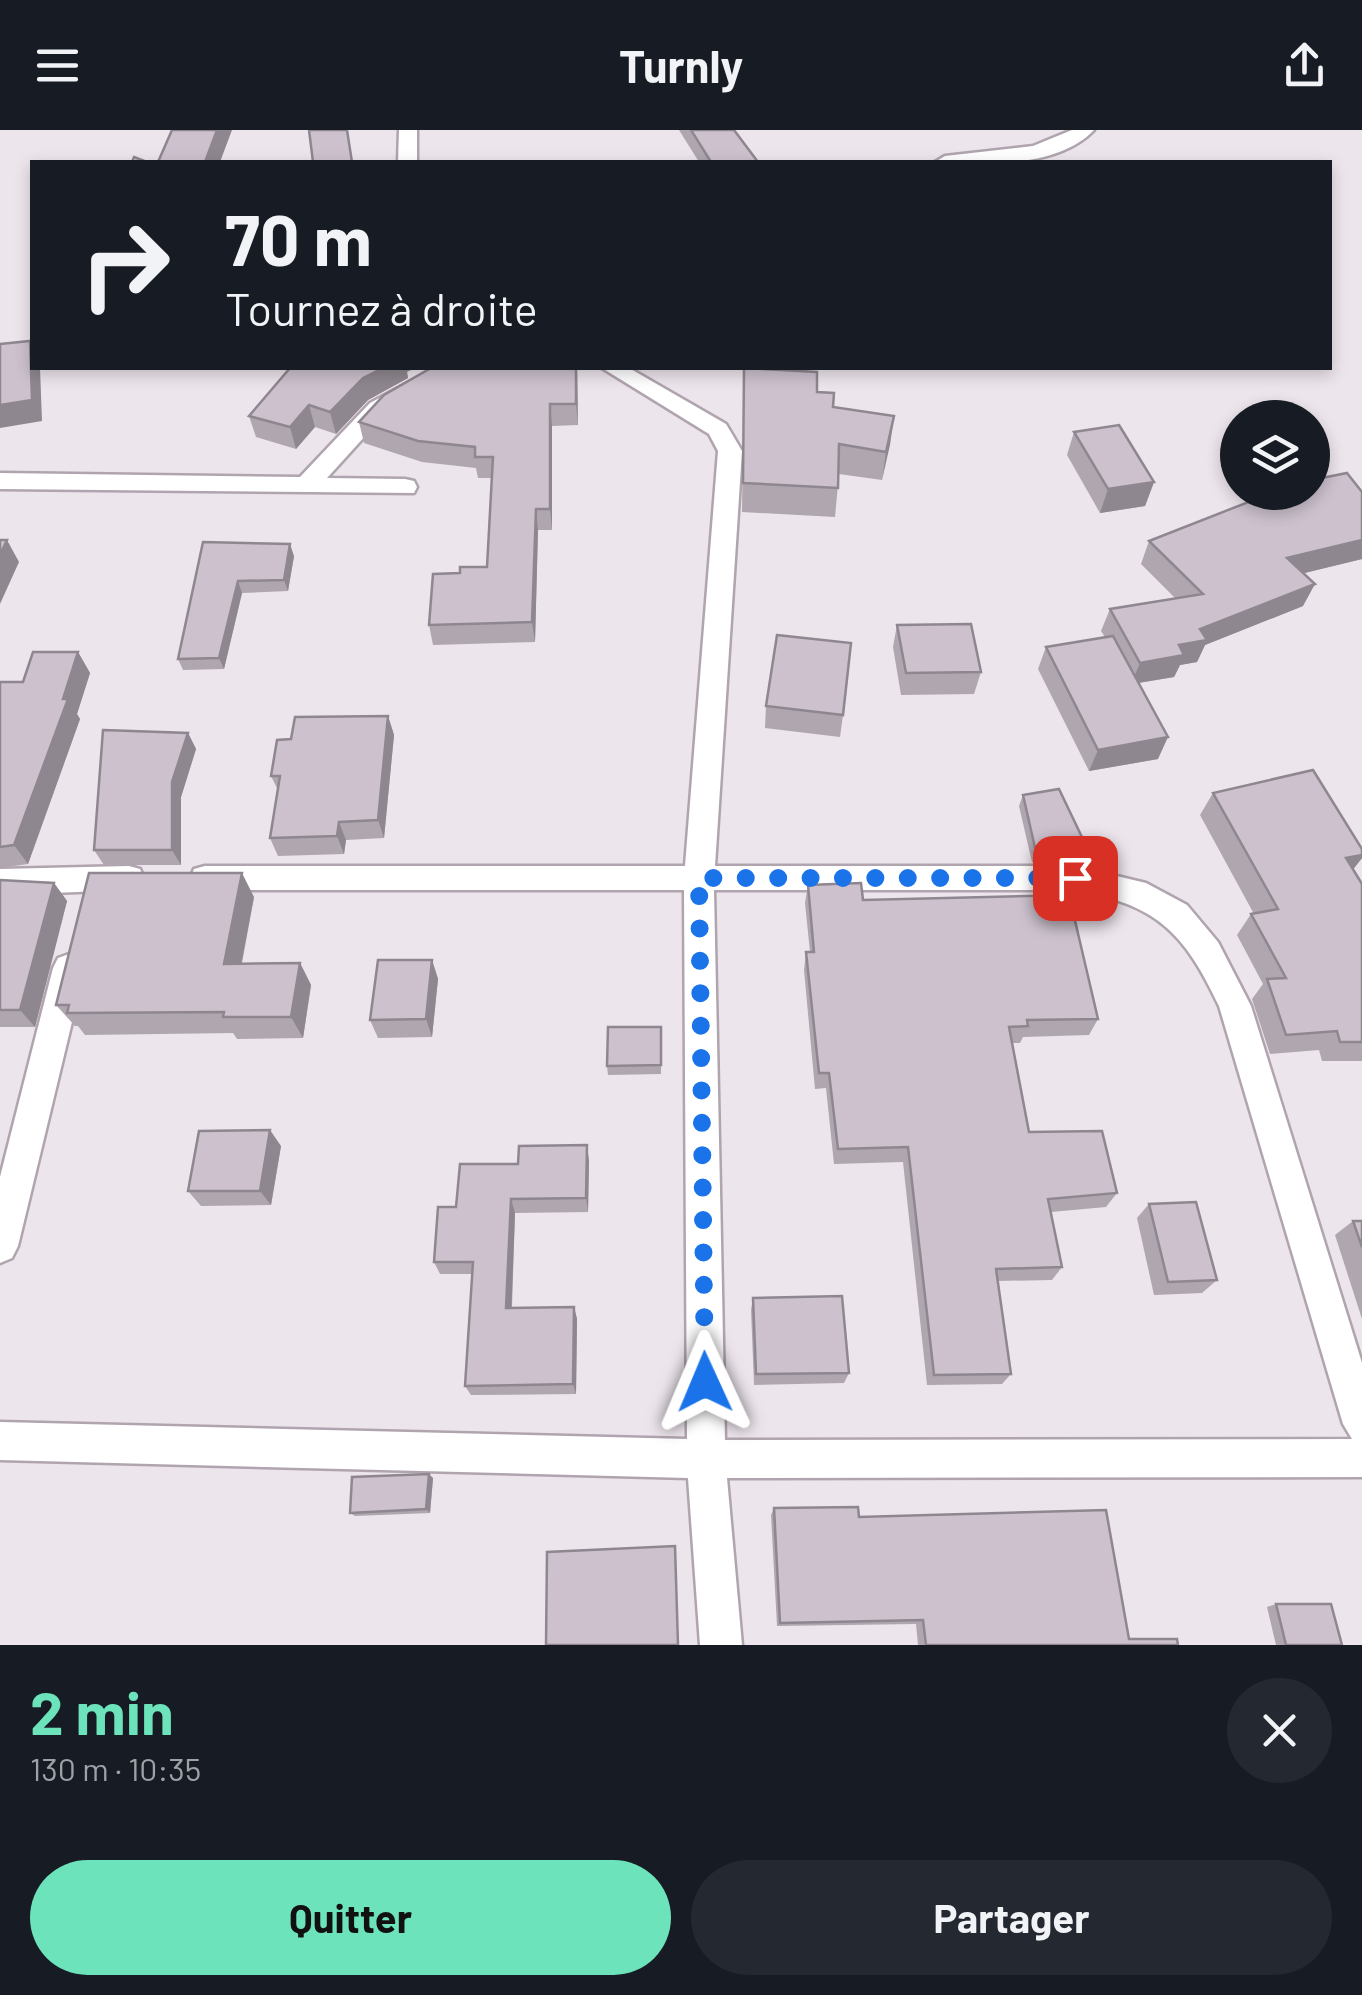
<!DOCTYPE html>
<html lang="fr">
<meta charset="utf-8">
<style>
:root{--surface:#171b24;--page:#242831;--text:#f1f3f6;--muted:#9ea1a6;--accent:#6ce3bb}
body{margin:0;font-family:Barlow,sans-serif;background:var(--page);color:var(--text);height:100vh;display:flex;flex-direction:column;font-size:38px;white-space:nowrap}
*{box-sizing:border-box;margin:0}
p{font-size:32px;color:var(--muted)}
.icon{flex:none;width:55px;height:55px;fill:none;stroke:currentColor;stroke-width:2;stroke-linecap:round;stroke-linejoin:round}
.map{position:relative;height:1515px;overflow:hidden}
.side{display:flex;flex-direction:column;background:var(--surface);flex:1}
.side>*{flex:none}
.hud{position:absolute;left:30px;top:30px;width:1302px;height:210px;border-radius:0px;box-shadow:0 5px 15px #0003;background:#171b24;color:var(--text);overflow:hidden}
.controls{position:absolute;left:1220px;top:270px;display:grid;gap:20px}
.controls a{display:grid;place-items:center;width:110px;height:110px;border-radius:50%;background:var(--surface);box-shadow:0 5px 15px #0003;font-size:50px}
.pin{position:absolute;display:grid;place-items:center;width:85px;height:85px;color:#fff;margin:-42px;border-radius:20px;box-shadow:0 5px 15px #0006}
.me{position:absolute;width:110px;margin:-55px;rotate:359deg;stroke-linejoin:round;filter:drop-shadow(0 0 8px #0008)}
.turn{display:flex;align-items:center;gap:35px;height:210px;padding:0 30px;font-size:45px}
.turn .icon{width:130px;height:130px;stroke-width:2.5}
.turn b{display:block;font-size:70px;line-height:85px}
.round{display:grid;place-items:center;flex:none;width:105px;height:105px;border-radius:52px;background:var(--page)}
.overview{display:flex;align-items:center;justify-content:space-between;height:170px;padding:0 30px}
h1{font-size:60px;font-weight:700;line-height:75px;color:var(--accent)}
.cta{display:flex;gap:20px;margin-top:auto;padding:20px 30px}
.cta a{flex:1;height:115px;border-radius:60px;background:var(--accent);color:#111;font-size:40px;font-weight:700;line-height:115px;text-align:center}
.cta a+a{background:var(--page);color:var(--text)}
header{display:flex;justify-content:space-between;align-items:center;height:130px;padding:0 30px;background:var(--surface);font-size:45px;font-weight:700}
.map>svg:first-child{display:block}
</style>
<header><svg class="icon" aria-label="menu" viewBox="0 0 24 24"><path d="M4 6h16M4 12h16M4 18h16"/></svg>Turnly<svg class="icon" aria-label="share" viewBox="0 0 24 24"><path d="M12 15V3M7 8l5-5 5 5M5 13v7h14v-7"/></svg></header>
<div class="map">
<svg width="1362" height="1515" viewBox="0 0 1362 1515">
<rect width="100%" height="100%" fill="#ece5ec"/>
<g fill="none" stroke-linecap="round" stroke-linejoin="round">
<defs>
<g id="minor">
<path d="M399,0H417V32H398Z"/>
<path d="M1072,0H1094C1058,38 984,35 935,32L945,26L1033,16Z"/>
<path d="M436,238H463L386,283L327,348L405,349L414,351L417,357L414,363L0,359V343L300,347L370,273Z"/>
<path d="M602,238H629L726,294L742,321L715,736H1075L1146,753L1187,775L1218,812L1251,876L1362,1233V1347L727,1348L742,1515H700L688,1348L0,1330V1292L687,1309L684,760H205L194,757L190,748L194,739L205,736H685L718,321L709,304ZM714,760H1075C1157,775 1184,802 1219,876L1343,1294L1352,1309L725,1310Z"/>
<path d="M129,736L140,739L144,748L140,757L129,760L0,765V739Z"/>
<path d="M69,824L80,828L85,838L18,1116L12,1128L0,1133V1047L53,838L58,828Z"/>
</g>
</defs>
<use href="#minor" stroke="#b0a4af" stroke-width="5"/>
<use href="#minor" fill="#fff" fill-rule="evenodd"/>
</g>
<g fill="#afa6b0">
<path d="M679,0H734L758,32H699Z"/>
<path d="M431,238H577L578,295L552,296V400H538L535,512L433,515L429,495L460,443L487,437L492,348H478L476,338L422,332L364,313L359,292Z"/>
<path d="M744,238L817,262L833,277L894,286L882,350L839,344L835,387L742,382Z"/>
<path d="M407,242L408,248L368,270L336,304L315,297L296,319L256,307L249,286Z"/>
<path d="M1074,302L1154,352L1145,376L1100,383L1067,325Z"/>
<path d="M1149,411L1362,429L1304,443L1303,476L1205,515L1197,532L1180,535L1174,547L1139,553L1158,629L1089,641L1038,539L1046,517L1105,507L1101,501L1110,479L1175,468L1141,434Z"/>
<path d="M203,412L294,426L288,461L242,463L224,539L183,540L178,529Z"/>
<path d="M897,495L981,542L974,564L901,565L893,517Z"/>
<path d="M78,522L90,543L77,584L80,589L28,734L0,738V552H23Z"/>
<path d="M766,576L843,585L840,607L765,598Z"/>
<path d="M388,586L394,605L384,708L346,710L344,724L278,726L270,708L278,660L271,646L291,609Z"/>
<path d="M188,603L196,619L181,667V735H104L94,720Z"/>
<path d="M1213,663L1362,719V728L1353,739L1362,754V931H1322L1319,920L1270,924L1252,869L1263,854L1237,805L1251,784H1254L1200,685Z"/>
<path d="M1023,665L1090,724L1086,735L1032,732L1019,676Z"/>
<path d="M0,750L54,753L67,771L35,897H0Z"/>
<path d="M1044,754L1101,759L1096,769L1071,770L1098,889L1089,905L1023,907L1020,913H1012L1029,1002L1117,1063L1106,1077L1051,1082L1062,1137L1052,1150L997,1151L1011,1244L1002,1254L927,1255L903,1032L834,1034L826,958L815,959L804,840L806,822H810L805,773L808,755L863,770L1040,766Z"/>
<path d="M254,767L242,833H300L311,855L303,908L237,909L233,903L85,905L78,896H75L56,875Z"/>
<path d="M432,830L438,849L432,907L378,908L370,890Z"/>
<path d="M661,897V944L608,945L607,936Z"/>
<path d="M281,1016L271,1075L201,1076L188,1061Z"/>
<path d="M589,1030L588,1082L515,1083L512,1178L574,1177L577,1189L576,1264L471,1265L465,1256L472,1144H440L434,1132L456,1077L518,1034Z"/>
<path d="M1149,1074L1217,1150L1202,1163L1154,1165L1137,1088Z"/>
<path d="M1353,1091H1362V1189L1335,1105Z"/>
<path d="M753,1168L849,1243L844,1253L754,1255L751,1180Z"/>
<path d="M433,1348L430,1383L355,1386L350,1383Z"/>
<path d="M774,1378L859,1387L1129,1509L1178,1515H918L916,1494L777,1496L771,1385Z"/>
<path d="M1276,1474L1342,1515H1276L1267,1477Z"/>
</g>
<g fill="#8f8790">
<path d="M217,0H232L220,32H205Z"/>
<path d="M30,211L32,217V238H40L42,291L0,298V275Z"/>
<path d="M383,238H415L407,242L408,248L368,270L336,304L330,282L363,248Z"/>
<path d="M576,238H577L578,295L576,274Z"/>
<path d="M550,274L552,296V400L550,379Z"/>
<path d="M309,275L315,297L296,319L290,297Z"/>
<path d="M894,286L890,315L882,350L886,322Z"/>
<path d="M1154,352L1145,376L1100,383L1108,359Z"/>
<path d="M536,379L538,400L535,512L532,492Z"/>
<path d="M7,410L19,432L0,474V425Z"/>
<path d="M1362,410V429L1276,450L1287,428Z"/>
<path d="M290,414L294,426L288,461L284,450Z"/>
<path d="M238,451L242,463L224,539L219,528Z"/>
<path d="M1315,454L1303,476L1205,515L1197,532L1180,535L1174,547L1131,554L1140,533L1179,515L1200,499Z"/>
<path d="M78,522L90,543L77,584L80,589L28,734L14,715Z"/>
<path d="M388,586L394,605L384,708L378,690Z"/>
<path d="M188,603L196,619L181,667V735L172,720V652Z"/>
<path d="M1168,607L1158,629L1089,641L1098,620Z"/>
<path d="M339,692L346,710L344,724L337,706Z"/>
<path d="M1362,725V728L1348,746L1346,728Z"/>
<path d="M242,743L254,767L237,856L224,834Z"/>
<path d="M54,753L67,771L35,897L20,880Z"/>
<path d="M432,830L438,849L432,907L426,889Z"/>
<path d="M300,833L311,855L303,908L291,887Z"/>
<path d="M270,1000L281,1016L271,1075L260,1061Z"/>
<path d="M587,1015L589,1030L588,1082L586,1068Z"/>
<path d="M511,1069L515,1083L511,1190L506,1178Z"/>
<path d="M574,1177L577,1189L576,1264L573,1254Z"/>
<path d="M429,1344L433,1348L430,1383L426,1379Z"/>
</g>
<g fill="#ccc1cd" stroke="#8f8790" stroke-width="2.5">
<path d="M172,0H217L205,32H158Z"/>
<path d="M309,0H347L352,32H313Z"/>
<path d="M691,0H734L758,32H711Z"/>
<path d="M134,27L147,32H132Z"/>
<path d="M30,211L32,270L0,275V214Z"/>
<path d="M290,238H383L363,248L330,282L309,275L290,297L249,286Z"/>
<path d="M431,238H576V274H550V379H536L532,492L429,495L433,444L460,443V437H487L493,327H475V317L418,311L359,292L384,265Z"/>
<path d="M744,238L817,242V262L834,263L833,277L894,286L886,322L839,314L838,358L743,353Z"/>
<path d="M1119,295L1154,352L1108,359L1074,302Z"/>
<path d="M1347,343L1362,362V410L1287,428L1315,454L1200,499L1207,510L1179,515L1184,525L1140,533L1110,479L1203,464L1149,411L1274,362H1312V350Z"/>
<path d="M0,410H7L0,425Z"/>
<path d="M203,412L290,414L284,450L238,451L219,528L178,529Z"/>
<path d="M971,494L981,542L906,543L897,495Z"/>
<path d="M777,505L851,513L843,585L766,576Z"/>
<path d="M1113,506L1168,607L1098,620L1046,517Z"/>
<path d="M33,522H78L63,569H68L14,715L0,717V552H23Z"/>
<path d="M388,586L378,690L339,692L337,706L270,708L280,646H271L277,610L291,609L295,587Z"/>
<path d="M103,600L188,603L172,652V720H94Z"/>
<path d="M1313,640L1362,719V725L1346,728L1362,754V912H1340L1337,901L1286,905L1267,849L1286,848L1251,784L1278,779L1213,663Z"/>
<path d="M1059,659L1090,724L1036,722L1023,665Z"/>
<path d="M89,743H242L224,834L300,833L291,887H223L224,882L67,883L69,875H56Z"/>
<path d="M0,750L54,753L20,880H0Z"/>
<path d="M861,753L863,770L1069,765L1098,889L1027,890L1028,896L1009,897L1029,1002L1102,1001L1117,1063L1048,1069L1062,1137L996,1139L1011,1244L934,1245L908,1017L838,1019L829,943H819L806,822H814L808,755Z"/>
<path d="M1044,754H1079L1101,759L1045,761Z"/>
<path d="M378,830H432L426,889L370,890Z"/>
<path d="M608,897H661V935L607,936Z"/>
<path d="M270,1000L260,1061H188L199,1001Z"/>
<path d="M587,1015L586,1068L511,1069L506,1178L574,1177L573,1254L465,1256L473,1132H434L438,1077H456L460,1034H518L519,1016Z"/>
<path d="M1196,1072L1217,1150L1168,1152L1149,1074Z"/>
<path d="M1353,1091H1362V1117Z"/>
<path d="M842,1166L849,1243L756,1244L753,1168Z"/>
<path d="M429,1344L426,1379L350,1383L352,1347Z"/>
<path d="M858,1377L859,1387L1106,1380L1129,1509H1177L1178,1515H926L923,1490L780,1493L774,1378Z"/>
<path d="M675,1416L678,1515H546L547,1422Z"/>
<path d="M1276,1474H1331L1342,1515H1286Z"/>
</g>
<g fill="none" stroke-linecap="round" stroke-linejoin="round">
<path stroke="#1a73e8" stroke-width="18" stroke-dasharray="0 32.4" d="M705,1252L699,748H1075"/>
</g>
</svg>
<div class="controls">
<a><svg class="icon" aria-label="layers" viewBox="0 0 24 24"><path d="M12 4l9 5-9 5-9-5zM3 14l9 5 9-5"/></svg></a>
</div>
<div class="pin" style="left:1075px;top:748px;background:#d93025"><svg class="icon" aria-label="arrive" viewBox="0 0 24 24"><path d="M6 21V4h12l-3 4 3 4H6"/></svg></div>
<svg class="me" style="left:705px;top:1252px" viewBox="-20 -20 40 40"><path d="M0-17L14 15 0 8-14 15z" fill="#1a73e8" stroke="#fff" stroke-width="4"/></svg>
<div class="hud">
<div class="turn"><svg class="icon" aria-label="right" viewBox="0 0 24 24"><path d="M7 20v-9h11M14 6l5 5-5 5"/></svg><div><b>70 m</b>Tournez à droite</div></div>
</div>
</div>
<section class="side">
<div class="overview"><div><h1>2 min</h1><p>130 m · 10:35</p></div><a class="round"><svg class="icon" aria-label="close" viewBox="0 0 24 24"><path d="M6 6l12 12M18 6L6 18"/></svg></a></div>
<div class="cta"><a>Quitter</a><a>Partager</a></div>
</section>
